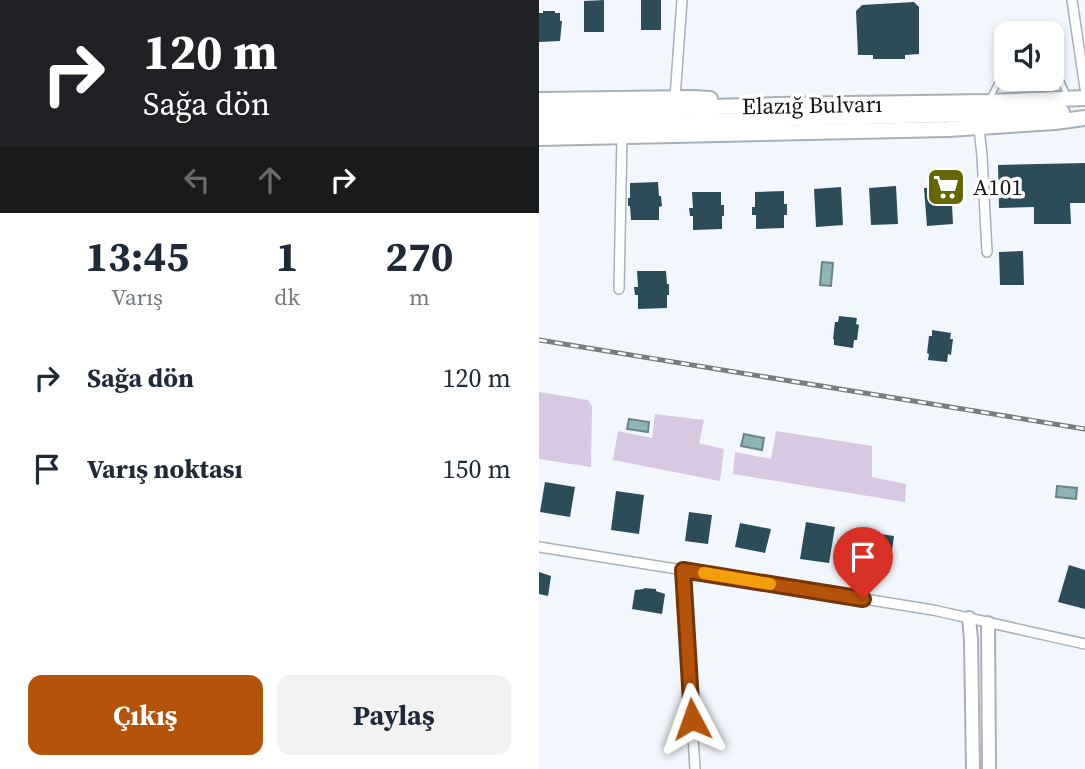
<!DOCTYPE html>
<html lang="tr">
<meta charset="utf-8">
<style>
:root{--surface:#fff;--page:#f2f2f3;--text:#1f2937;--muted:#747a83;--accent:#b45309}
body{margin:0;font-family:"Source Serif 4",serif;background:var(--page);color:var(--text);height:100vh;display:flex;flex-direction:column;font-size:26px;white-space:nowrap}
*{box-sizing:border-box;margin:0}
p{font-size:23px;color:var(--muted)}
.icon{flex:none;width:38px;height:38px;fill:none;stroke:currentColor;stroke-width:2;stroke-linecap:round;stroke-linejoin:round}
.map{position:relative;flex:1;overflow:hidden}
.drawer{display:flex;flex-direction:column;background:var(--surface);width:539px}
.drawer>*{flex:none}
.top-card{background:#202124;color:#fff;overflow:hidden}
.fabs{position:absolute;left:455px;top:21px;display:grid;gap:14px}
.fabs a{display:grid;place-items:center;width:70px;height:70px;border-radius:14px;background:var(--surface);box-shadow:0 4px 10px #0003;font-size:35px}
.pin{position:absolute;display:grid;place-items:center;width:60px;height:60px;color:#fff;margin:-72px -30px;border-radius:50% 50% 50% 0;rotate:-45deg;box-shadow:0 0 7px #0007}
.pin .icon{rotate:45deg}
.me{position:absolute;width:77px;margin:-38px;rotate:356deg;stroke-linejoin:round;filter:drop-shadow(0 0 5px #0008)}
.turn{display:flex;align-items:center;gap:24px;height:147px;padding:0 28px;font-size:32px}
.turn .icon{width:91px;height:91px;stroke-width:2.5}
.turn b{display:block;font-size:49px;line-height:60px}
.lanes{display:flex;align-items:center;height:66px;padding:0 28px;background:#0003;justify-content:center;gap:35px;direction:ltr}
.lanes .off{opacity:.35}
.eta{display:flex;justify-content:space-evenly;align-items:center;height:119px;text-align:center}
.eta b{font-size:42px;font-weight:700;line-height:49px}
.cta{display:flex;gap:14px;margin-top:auto;padding:14px 28px}
.cta a{flex:1;height:80px;border-radius:14px;background:var(--accent);color:#fff;font-size:28px;font-weight:700;line-height:80px;text-align:center}
.cta a+a{background:var(--page);color:var(--text)}
ul{padding:0;list-style:none}
li{display:flex;align-items:center;gap:21px;height:91px;padding:0 28px}
li div{flex:1}
li b{display:block;font-size:26px}
li em{font-style:normal}
main{display:flex;flex:1;min-height:0}
.map>svg:first-child{display:block}
</style>
<main>
<section class="drawer">
<div class="top-card">
<div class="turn"><svg class="icon" aria-label="right" viewBox="0 0 24 24"><path d="M7 20v-9h11M14 6l5 5-5 5"/></svg><div><b>120 m</b>Sağa dön</div></div>
<div class="lanes"><svg class="icon off" aria-label="left" viewBox="0 0 24 24"><path d="M17 20v-9H6M10 6l-5 5 5 5"/></svg><svg class="icon off" aria-label="ahead" viewBox="0 0 24 24"><path d="M12 20V5M6 11l6-6 6 6"/></svg><svg class="icon" aria-label="right" viewBox="0 0 24 24"><path d="M7 20v-9h11M14 6l5 5-5 5"/></svg></div>
</div>
<div class="eta">
<div><b>13:45</b><p>Varış</p></div>
<div><b>1</b><p>dk</p></div>
<div><b>270</b><p>m</p></div>
</div>
<ul>
<li><svg class="icon" aria-label="right" viewBox="0 0 24 24"><path d="M7 20v-9h11M14 6l5 5-5 5"/></svg><div><b>Sağa dön</b></div><em>120 m</em></li>
<li><svg class="icon" aria-label="arrive" viewBox="0 0 24 24"><path d="M6 21V4h12l-3 4 3 4H6"/></svg><div><b>Varış noktası</b></div><em>150 m</em></li>
</ul>
<div class="cta"><a>Çıkış</a><a>Paylaş</a></div>
</section>
<div class="map">
<svg width="546" height="769" viewBox="0 0 546 769">
<rect width="100%" height="100%" fill="#f2f7fd"/>
<g fill="#d9c8e2">
<path d="M0,392L49,400L53,406L52,467L0,459Z"/>
<path d="M116,414L165,420L160,443L185,449L181,481L74,460L79,431L113,438Z"/>
<path d="M237,431L333,446V477L367,484L366,502L194,474L196,452L232,459Z"/>
</g>
<g fill="#8db4b6" stroke="#698588" stroke-width="2">
<path d="M283,262L294,263L292,286L281,285Z"/>
<path d="M90,419L110,422L109,432L88,429Z"/>
<path d="M205,434L225,438L223,450L202,446Z"/>
<path d="M518,486L538,488L537,499L517,497Z"/>
</g>
<g fill="#2d4c59">
<path d="M65,0V32H45V1Z"/>
<rect x="102" y="0" width="20" height="30"/>
<path d="M375,2L380,7V54L366,55V59H334V55H319L317,11L323,5Z"/>
<path d="M4,11H16V13H21V21H23L21,41L0,42V13H4Z"/>
<path d="M461,27H475V33H467V46H461Z"/>
<path d="M546,163V203H531L532,224H495V207L460,208L459,165Z"/>
<path d="M119,182L120,196H122L123,206L120,207V220H92L91,206H89V198H91V183Z"/>
<path d="M357,186L359,224L332,225L330,188Z"/>
<path d="M412,186L414,224L388,226L385,188Z"/>
<path d="M302,187L304,225L277,227L275,189Z"/>
<path d="M245,191V204H248V215H245V228L217,229V215H213V207H216V192Z"/>
<path d="M153,192H182V205H185V216H183V229L154,230V216H151L150,208H154Z"/>
<path d="M484,251L485,285H461L460,252Z"/>
<path d="M98,271H127L128,284H130V295H128V308L99,309V295H96L95,287H99Z"/>
<path d="M300,316L318,318L317,324L320,325L318,340H315L314,348L295,345V339H294L296,322H299Z"/>
<path d="M393,330L412,333L411,339H414L412,355L409,354L408,362L389,360L390,354L388,353L390,336H393Z"/>
<path d="M6,482L36,487L31,517L1,512Z"/>
<path d="M77,491L105,495L100,534L72,530Z"/>
<path d="M150,512L173,515L169,544L146,541Z"/>
<path d="M267,522L296,527L290,563L261,559Z"/>
<path d="M201,523L232,529L226,553L196,547Z"/>
<path d="M327,532L355,536L350,573L321,569Z"/>
<path d="M530,565L546,570V609L519,602Z"/>
<path d="M0,572L12,576L9,596L0,594Z"/>
<path d="M105,588L117,589V591L126,594L123,614L93,609L96,590L105,589Z"/>
</g>
<g fill="none" stroke-linecap="round" stroke-linejoin="round">
<defs>
<g id="service">
<path d="M513,64H514L528,95"/>
<path d="M450,100L467,67"/>
</g>
<g id="minor">
<path d="M533,0L546,88"/>
<path d="M136,98L143,0"/>
<path d="M440,127L443,156L448,252"/>
<path d="M80,289L83,136"/>
<path d="M0,547L394,610L546,644"/>
<path d="M144,570L156,769"/>
</g>
<g id="secondary">
<path d="M430,618L432,639L434,769"/>
<path d="M449,623L450,769"/>
</g>
<g id="trunk">
<path d="M0,100L154,98L171,99"/>
<path d="M0,112L238,105L449,102L546,98"/>
<path d="M0,125L523,112"/>
<path d="M0,138L409,129L516,122L546,118"/>
</g>
</defs>
<use href="#service" stroke="#a9b0ba" stroke-width="8"/>
<use href="#minor" stroke="#a9b0ba" stroke-width="12"/>
<use href="#secondary" stroke="#a9b0ba" stroke-width="16"/>
<use href="#trunk" stroke="#a9b0ba" stroke-width="18"/>
<use href="#service" stroke="#fff" stroke-width="4.5"/>
<use href="#minor" stroke="#fff" stroke-width="9"/>
<use href="#secondary" stroke="#fff" stroke-width="12"/>
<use href="#trunk" stroke="#fff" stroke-width="14"/>
<defs>
<path id="rail" d="M0,340L546,429"/>
</defs>
<use href="#rail" stroke="#787c80" stroke-width="5"/>
<use href="#rail" stroke="#fff" stroke-width="2.5" stroke-dasharray="8" stroke-linecap="butt"/>
</g>
<g fill="none" stroke-linecap="round" stroke-linejoin="round">
<defs>
<path id="route" d="M153,719L144,570L324,599"/>
</defs>
<use href="#route" stroke="#753606" stroke-width="18"/>
<use href="#route" stroke="#b45309" stroke-width="12"/>
<path stroke="#f59e0b" stroke-width="12" d="M165,573L231,584"/>
</g>
<defs>
<symbol id="supermarket-square" viewBox="-11 -11 22 22"><rect x="-9" y="-9" width="18" height="18" rx="4" fill="#646703" stroke="#fff"/><path d="M-6-5.5h2.5l.6 2H6L4.5 2H-2.5L-4.4-4H-6ZM-1.5 3.2a1.3 1.3 0 1 0 .1 0ZM3 3.2a1.3 1.3 0 1 0 .1 0Z" fill="#fff"/></symbol>
</defs>
<g fill-rule="evenodd">
<use href="#supermarket-square" x="385" y="165" width="44" height="44"/>
</g>
<g text-anchor="middle" stroke-width="7" stroke-linejoin="round" paint-order="stroke">
<g font-size="23" fill="#15181b" stroke="#fff">
<text transform="translate(273 105) rotate(-1)" y="8">Elazığ Bulvarı</text>
</g>
<g font-size="23" fill="#15181b" stroke="#fff" text-anchor="start">
<text x="434" y="195">A101</text>
</g>
</g>
</svg>
<div class="fabs">
<a><svg class="icon" aria-label="sound" viewBox="0 0 24 24"><path d="M4 9h4l5-4v14l-5-4H4zM17 9q2 3 0 6"/></svg></a>
</div>
<div class="pin" style="left:324px;top:599px;background:#d93025"><svg class="icon" aria-label="arrive" viewBox="0 0 24 24"><path d="M6 21V4h12l-3 4 3 4H6"/></svg></div>
<svg class="me" style="left:153px;top:719px" viewBox="-20 -20 40 40"><path d="M0-17L14 15 0 8-14 15z" fill="#b45309" stroke="#fff" stroke-width="4"/></svg>
</div>
</main>
